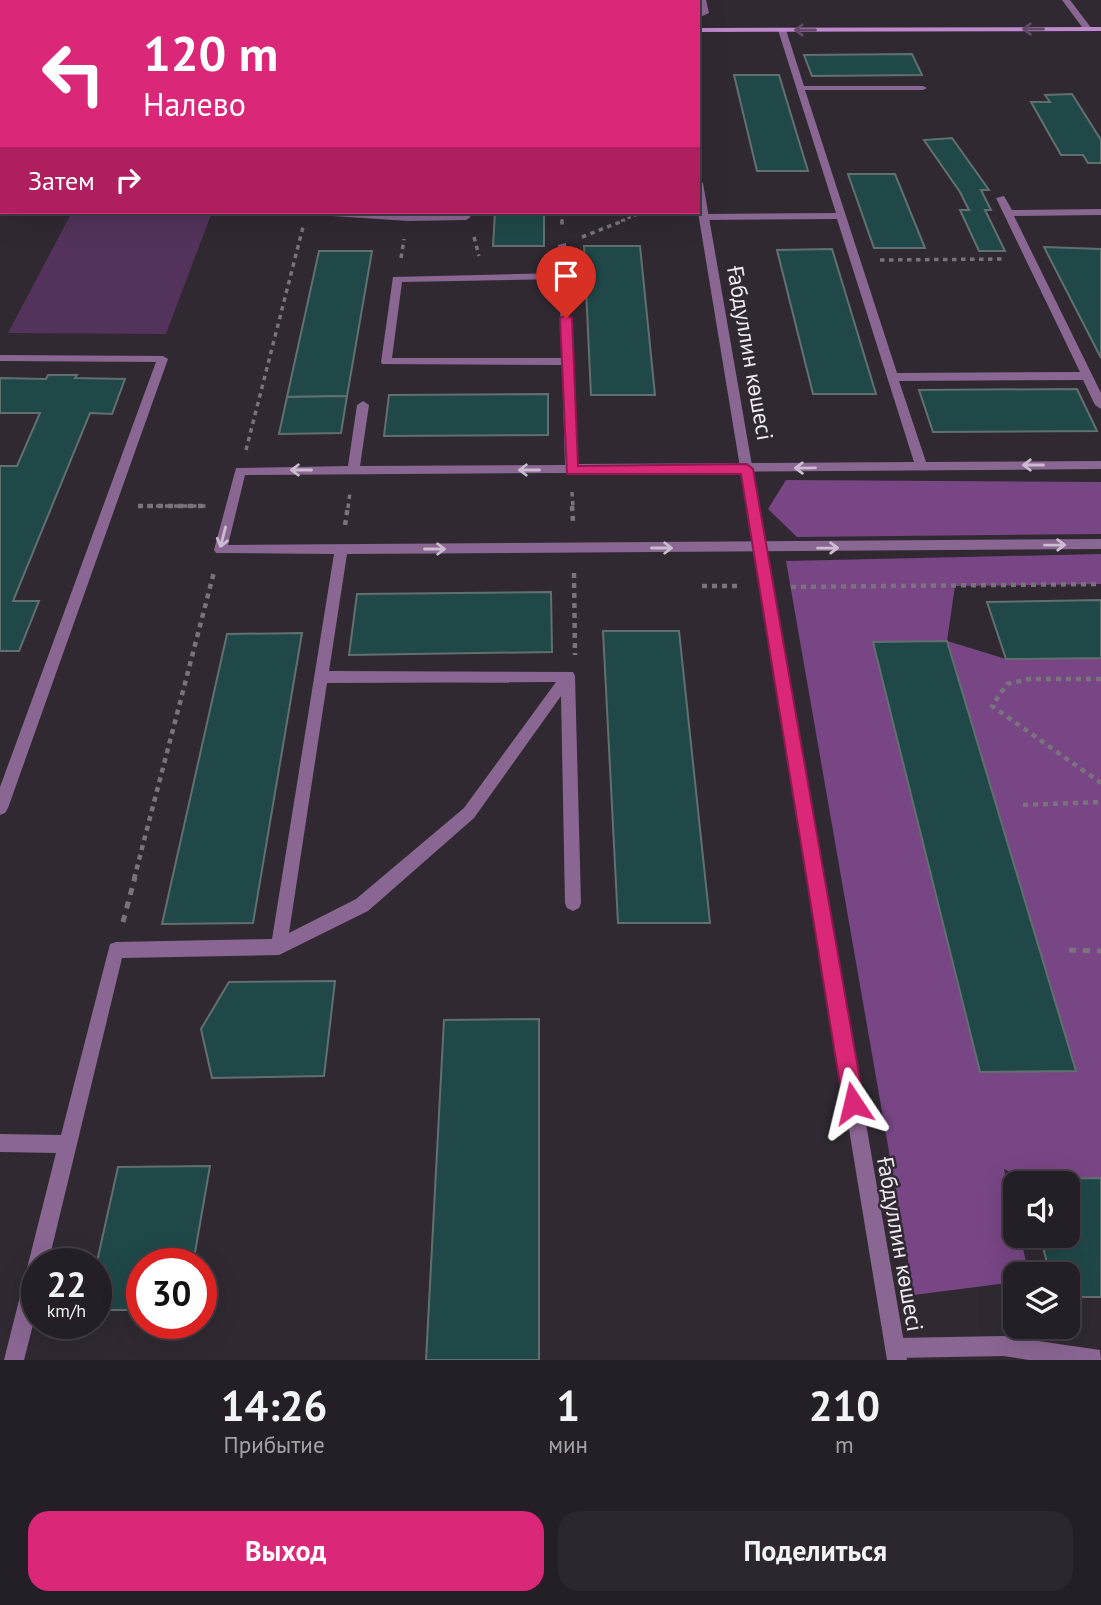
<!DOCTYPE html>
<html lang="ru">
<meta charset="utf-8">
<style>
:root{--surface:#241f26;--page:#2c272e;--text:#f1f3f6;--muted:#a3a2a7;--line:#413d43;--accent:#db2777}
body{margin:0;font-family:"PT Sans",sans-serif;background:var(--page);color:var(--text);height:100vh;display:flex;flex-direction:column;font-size:26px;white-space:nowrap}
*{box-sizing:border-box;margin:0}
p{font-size:23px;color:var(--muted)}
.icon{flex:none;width:38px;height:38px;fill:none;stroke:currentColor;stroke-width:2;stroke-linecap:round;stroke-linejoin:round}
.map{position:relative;height:1360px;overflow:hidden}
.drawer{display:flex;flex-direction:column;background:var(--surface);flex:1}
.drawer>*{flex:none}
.banner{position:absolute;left:0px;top:0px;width:700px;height:214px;box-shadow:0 7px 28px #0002,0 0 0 2px var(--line);background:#db2777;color:#fff;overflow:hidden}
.buttons{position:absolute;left:1003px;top:1171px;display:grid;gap:14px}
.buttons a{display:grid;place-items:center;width:77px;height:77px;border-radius:14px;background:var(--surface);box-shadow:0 7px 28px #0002,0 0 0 2px var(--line);font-size:35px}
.speed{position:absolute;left:21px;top:1248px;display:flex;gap:14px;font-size:35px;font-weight:700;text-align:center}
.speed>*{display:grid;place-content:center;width:91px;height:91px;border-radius:50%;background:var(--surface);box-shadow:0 7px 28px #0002,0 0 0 2px var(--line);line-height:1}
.speed small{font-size:18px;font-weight:400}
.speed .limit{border:10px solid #d22;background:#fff;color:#111}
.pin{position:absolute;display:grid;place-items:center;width:60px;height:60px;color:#fff;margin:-72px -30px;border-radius:50% 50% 50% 0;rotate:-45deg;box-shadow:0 0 7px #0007}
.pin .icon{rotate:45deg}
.me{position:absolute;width:77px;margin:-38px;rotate:350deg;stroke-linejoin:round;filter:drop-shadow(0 0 5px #0008)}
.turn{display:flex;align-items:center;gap:24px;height:147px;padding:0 28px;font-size:32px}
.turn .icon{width:91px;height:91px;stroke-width:2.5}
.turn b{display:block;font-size:49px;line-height:60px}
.then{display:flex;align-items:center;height:66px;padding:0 28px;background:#0003;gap:14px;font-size:26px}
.eta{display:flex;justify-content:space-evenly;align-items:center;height:119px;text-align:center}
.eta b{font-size:42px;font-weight:800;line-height:49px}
.action{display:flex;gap:14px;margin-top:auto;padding:14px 28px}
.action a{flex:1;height:80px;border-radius:21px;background:var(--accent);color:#fff;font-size:28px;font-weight:800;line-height:80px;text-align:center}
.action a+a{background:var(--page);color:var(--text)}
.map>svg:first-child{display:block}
</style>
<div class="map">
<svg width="1101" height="1360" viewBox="0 0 1101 1360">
<rect width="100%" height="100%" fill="#302932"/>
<path fill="#53335b" d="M72,212H212L166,334L8,333Z"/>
<g fill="#784685" fill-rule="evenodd">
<path d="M786,480L1101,482V534L797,537L768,509Z"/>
<path d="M1101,554V584L955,586L947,641L1006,659L1101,658V1178L1025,1179L1004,1169L1015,1214V1236H1020L1029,1274H1015V1282L914,1295L786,561ZM947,641L1065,1033V1034L874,642Z"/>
</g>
<g fill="#204848" stroke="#61706f" stroke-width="2">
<path d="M912,54L922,75L812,76L804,55Z"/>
<path d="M734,75H779L808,171H757Z"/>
<path d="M1072,94L1101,140V163H1088L1083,155H1061L1031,102H1050L1045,95Z"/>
<path d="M952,138L989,190H981L991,210H985L1005,251H979L960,210H969L960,192L924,140Z"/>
<path d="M848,174H895L925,248H874Z"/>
<path d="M495,212H544V246H493Z"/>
<path d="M584,246H640L655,395H591Z"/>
<path d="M1044,247L1101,249V358Z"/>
<path d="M832,249L876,394H813L777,250Z"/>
<path d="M319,251H372L347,396L287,397Z"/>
<path d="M48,375H77L75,378L125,379L112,414L90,413L13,601H39L19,651H0V466H17L40,413H0V378L46,379Z"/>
<path d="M1077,389L1097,431L933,432L919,390Z"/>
<path d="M548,394V435L384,436L389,395Z"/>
<path d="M347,396L341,433L279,434L287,397Z"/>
<path d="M551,592L552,652L349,655L357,594Z"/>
<path d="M1101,600V658L1006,659L987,602Z"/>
<path d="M603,631H679L710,923H618Z"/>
<path d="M302,633L253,923L162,924L227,634Z"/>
<path d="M947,641L1076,1071L980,1072L873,642Z"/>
<path d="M335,981L324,1076L212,1078L201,1029L229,982Z"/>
<path d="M539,1019V1360H426L444,1020Z"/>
<path d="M210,1166L193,1264H142V1310H96V1266L118,1167Z"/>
<path d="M1101,1178V1297H1068V1274H1050L1040,1236H1068V1183H1026L1025,1179Z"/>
</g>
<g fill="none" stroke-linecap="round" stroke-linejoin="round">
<g stroke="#79737b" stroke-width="2.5" stroke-dasharray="3.5 3.5" stroke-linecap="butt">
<path d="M562,212V221"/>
<path d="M621,221L644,212"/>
</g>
<g stroke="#79737b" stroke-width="3.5" stroke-dasharray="4.5 4.5" stroke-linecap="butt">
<path d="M562,220V225"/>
<path d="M474,237L479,256"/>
<path d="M582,237L625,220"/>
<path d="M401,258L404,239"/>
<path d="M880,260L1005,259"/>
<path d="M246,450L303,227"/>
<path d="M572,492L573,508"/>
<path d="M138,506H206"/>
<path d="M348,508L350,492"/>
</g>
<g stroke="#79737b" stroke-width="4.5" stroke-dasharray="5 5" stroke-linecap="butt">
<path d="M138,506H206"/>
<path d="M572,506L573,522"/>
<path d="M345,525L348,506"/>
<path d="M574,573L575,655"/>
<path d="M702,586H740"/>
<path d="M791,587L1101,584"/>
<path d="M1101,679H1029L1007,684L992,706L1101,783"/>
<path d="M1023,805L1101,802"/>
<path d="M134,879L214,572"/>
</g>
<g stroke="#79737b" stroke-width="5" stroke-dasharray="7 7" stroke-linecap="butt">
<path d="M123,922L135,877"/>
<path d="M1069,950L1101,951"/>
</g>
<g fill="#8a6793" fill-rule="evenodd">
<rect x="377" y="0" width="8" height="2"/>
<path d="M698,0H706L709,13L698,18V13L701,12Z"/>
<path d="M1062,0H1070L1092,29L1091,31H1085Z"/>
<path d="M782,28L786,30L804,86H923L927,88L923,90H805L897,373L1080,372L996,198L1004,196L1012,210L1101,209V215L1014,216L1101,393V409L1095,405L1083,380L899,381L926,462L1101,461V469L576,473L571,475L566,473L245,475L228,545L1101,539V549L347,554L329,671L573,672L575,676L581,903L579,908L573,911L567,908L565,903L561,696L474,818L368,911L279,955L122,958L48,1264H37V1309L24,1360H4L56,1153L0,1152V1134L61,1135L110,944L116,942L272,939L334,554L216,553L214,550L236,468L348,466L357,405L363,401L369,405L360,466L565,465L562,365L382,364L381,362L393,277L559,273L558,245L566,243L577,464L914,462L837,219L704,220L699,217L704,214L836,213L778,30ZM559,279L562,358H392L402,282ZM556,682L464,808L356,899L289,933L327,683Z"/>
<path d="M312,212L409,215L466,214L471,217L466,220L409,221L317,215Z"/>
<path d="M0,355L163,356L168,359L8,808L5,813L0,815V787L156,362L0,361Z"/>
<path d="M1004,1336L1100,1350L1101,1360H1029L1004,1356L895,1358L888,1355L885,1348L888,1341L895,1338Z"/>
</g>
<path fill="#8a6793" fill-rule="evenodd" d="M698,180L703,183L907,1360H887L698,212Z"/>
<g fill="#c088ce" fill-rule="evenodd">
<path d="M1101,27V31L698,32V28Z"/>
<rect x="0" y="32" width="2" height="4"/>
</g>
</g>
<defs><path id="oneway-shaft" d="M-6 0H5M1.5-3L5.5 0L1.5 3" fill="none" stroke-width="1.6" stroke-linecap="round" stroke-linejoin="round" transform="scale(1.75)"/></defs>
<g stroke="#624a69">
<use href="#oneway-shaft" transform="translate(1033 29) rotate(180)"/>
<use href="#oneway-shaft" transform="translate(805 30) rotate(180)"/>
</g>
<g stroke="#cbbccf">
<use href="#oneway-shaft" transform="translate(1033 465) rotate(180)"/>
<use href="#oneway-shaft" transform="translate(805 468) rotate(179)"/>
<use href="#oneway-shaft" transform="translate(301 470) rotate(180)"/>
<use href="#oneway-shaft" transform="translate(529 470) rotate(-180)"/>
<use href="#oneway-shaft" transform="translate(223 537) rotate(104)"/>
<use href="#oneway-shaft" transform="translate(1055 545) rotate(-1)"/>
<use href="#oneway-shaft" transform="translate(662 548)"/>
<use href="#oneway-shaft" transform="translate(828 548) rotate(-1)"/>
<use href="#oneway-shaft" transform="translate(435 549)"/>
</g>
<path fill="#db2777" stroke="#8e194d" stroke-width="2" d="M566,315L572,318L578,466L747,464L753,469L864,1103L861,1111L853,1114L846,1111L843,1103L741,474H567L560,318Z"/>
<g text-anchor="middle" stroke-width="5" stroke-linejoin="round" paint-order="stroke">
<g font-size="23" fill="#eeeaf0" stroke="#302932">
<text transform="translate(750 353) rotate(80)" y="8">Ғабдуллин көшесі</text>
<text transform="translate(900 1244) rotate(80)" y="8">Ғабдуллин көшесі</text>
</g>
</g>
</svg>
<div class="buttons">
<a><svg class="icon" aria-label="sound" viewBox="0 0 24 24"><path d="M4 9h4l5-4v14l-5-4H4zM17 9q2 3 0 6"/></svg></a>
<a><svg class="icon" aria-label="layers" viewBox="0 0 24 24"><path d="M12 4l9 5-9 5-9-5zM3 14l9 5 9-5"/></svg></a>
</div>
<div class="speed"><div>22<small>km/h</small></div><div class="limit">30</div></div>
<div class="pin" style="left:566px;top:318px;background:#d93025"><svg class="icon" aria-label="arrive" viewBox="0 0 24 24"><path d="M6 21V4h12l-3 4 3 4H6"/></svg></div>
<svg class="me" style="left:853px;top:1103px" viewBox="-20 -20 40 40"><path d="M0-17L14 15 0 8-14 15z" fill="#db2777" stroke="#fff" stroke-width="4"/></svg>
<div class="banner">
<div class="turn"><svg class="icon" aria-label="left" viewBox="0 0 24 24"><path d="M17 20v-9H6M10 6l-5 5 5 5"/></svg><div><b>120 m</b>Налево</div></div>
<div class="then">Затем<svg class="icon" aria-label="right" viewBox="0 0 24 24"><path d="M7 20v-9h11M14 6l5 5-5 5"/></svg></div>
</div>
</div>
<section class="drawer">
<div class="eta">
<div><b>14:26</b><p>Прибытие</p></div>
<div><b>1</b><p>мин</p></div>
<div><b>210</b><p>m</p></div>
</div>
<div class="action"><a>Выход</a><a>Поделиться</a></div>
</section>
